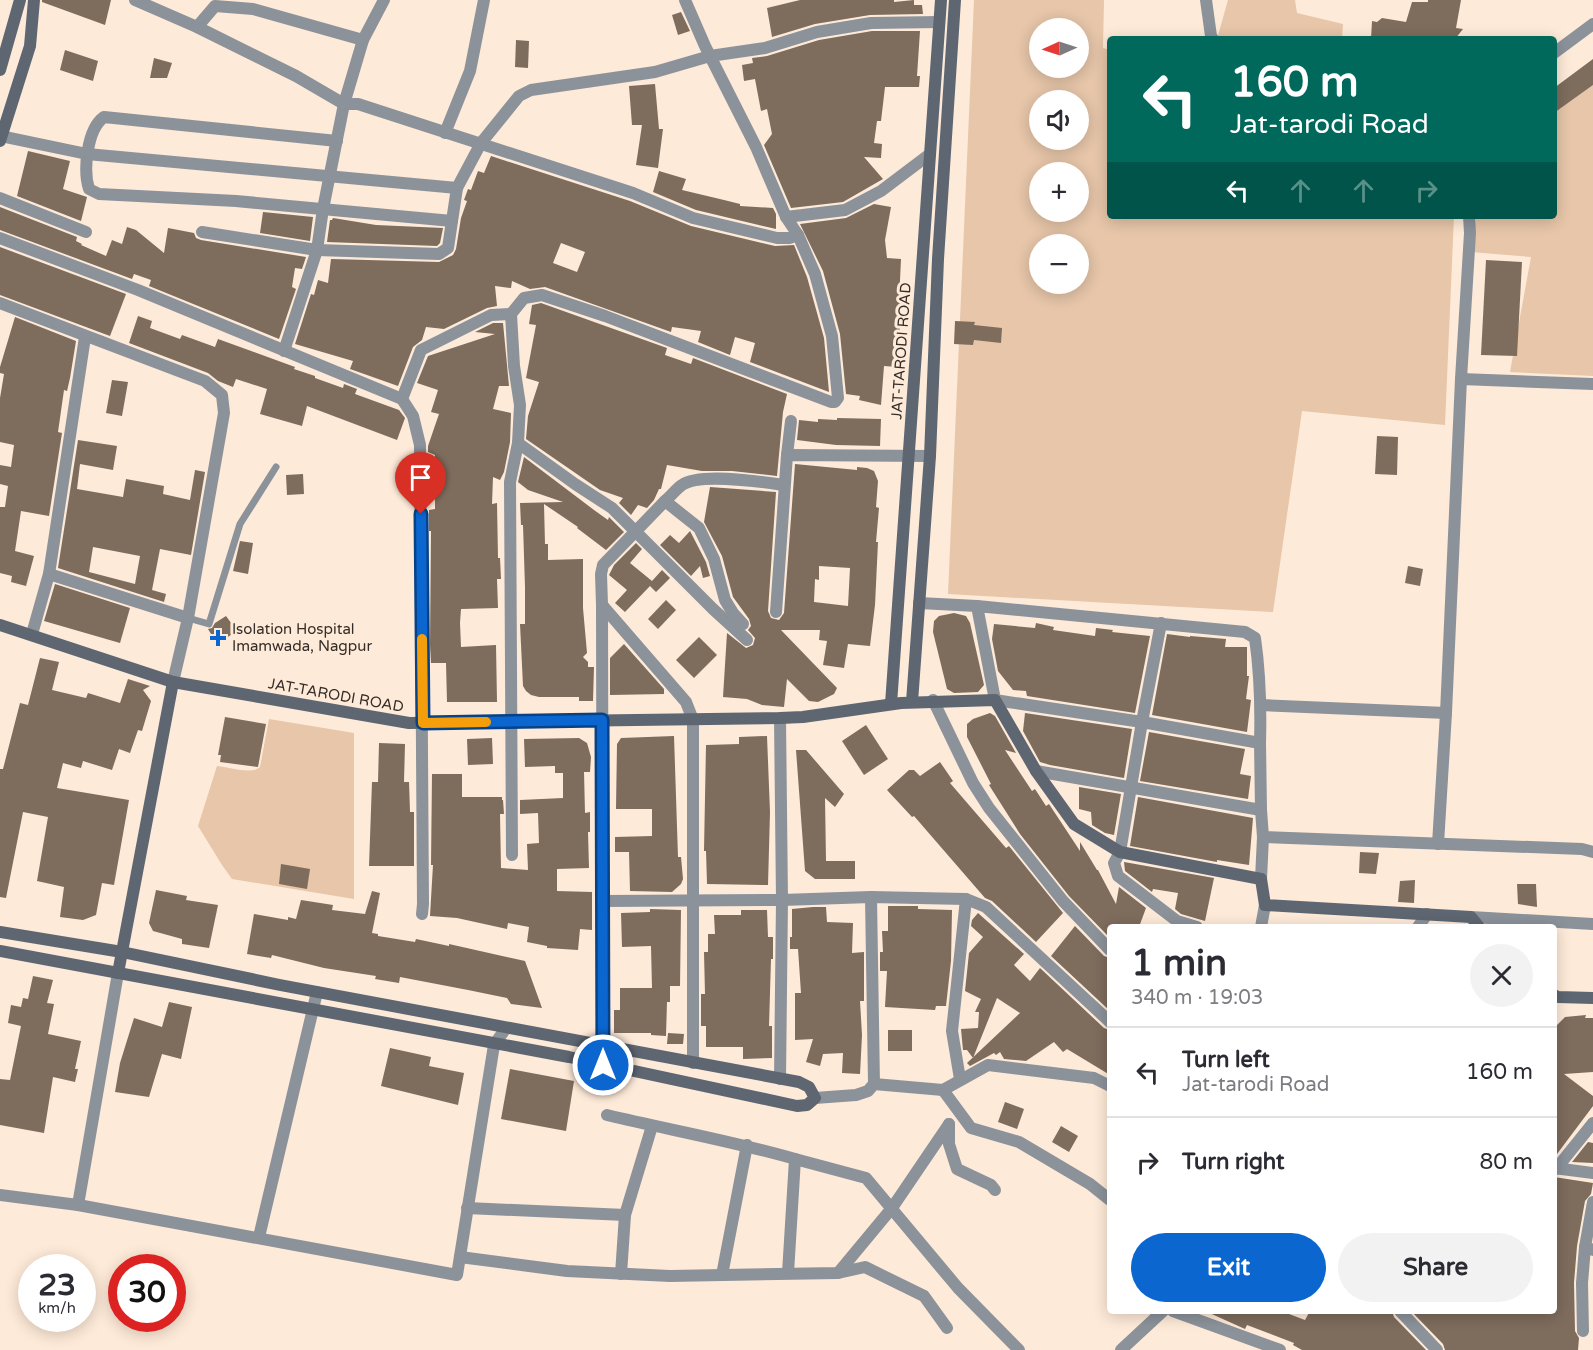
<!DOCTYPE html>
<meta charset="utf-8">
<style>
:root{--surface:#fff;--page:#f2f2f3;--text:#2b2b33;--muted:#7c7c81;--line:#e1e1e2;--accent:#0b66cf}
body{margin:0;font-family:"Varela Round",sans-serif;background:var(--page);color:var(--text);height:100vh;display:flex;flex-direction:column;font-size:22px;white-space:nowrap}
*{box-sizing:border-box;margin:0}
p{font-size:20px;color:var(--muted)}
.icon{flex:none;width:33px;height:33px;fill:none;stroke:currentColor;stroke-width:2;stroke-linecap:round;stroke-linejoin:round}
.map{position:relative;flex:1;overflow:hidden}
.sheet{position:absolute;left:1107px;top:924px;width:450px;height:390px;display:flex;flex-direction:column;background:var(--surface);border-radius:6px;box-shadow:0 3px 15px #0003}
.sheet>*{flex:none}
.guide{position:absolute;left:1107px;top:36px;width:450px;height:183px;border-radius:6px;box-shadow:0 3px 15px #0003;background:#00695c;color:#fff;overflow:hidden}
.needle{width:39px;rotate:267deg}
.buttons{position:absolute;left:1029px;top:18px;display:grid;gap:12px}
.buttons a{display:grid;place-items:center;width:60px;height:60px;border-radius:50%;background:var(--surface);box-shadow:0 3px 15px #0003;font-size:30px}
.speed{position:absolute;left:18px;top:1254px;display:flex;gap:12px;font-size:30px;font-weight:700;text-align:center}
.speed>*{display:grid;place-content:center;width:78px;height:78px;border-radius:50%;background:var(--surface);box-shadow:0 3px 15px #0003;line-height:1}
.speed small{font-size:15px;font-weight:400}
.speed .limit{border:9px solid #d22;background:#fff;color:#111}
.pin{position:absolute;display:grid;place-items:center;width:51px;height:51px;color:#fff;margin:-62px -26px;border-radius:50% 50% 50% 0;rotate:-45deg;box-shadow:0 0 6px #0007}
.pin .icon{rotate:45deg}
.me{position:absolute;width:66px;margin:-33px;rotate:0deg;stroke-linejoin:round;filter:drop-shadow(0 0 4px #0008)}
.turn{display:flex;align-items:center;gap:21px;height:126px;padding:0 24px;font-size:27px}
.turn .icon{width:78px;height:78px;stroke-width:2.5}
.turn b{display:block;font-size:42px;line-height:51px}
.lanes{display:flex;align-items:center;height:57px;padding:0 24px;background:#0003;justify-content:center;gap:30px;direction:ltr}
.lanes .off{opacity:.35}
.round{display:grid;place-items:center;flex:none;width:63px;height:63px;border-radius:32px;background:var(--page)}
.overview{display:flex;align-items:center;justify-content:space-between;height:102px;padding:0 24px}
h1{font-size:36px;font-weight:700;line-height:45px}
.button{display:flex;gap:12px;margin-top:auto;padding:12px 24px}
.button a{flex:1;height:69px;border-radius:36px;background:var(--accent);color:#fff;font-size:24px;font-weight:700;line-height:69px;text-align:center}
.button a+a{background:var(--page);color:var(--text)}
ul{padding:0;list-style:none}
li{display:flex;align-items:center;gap:18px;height:90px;padding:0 24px;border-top:2px solid var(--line)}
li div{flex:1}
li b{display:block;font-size:22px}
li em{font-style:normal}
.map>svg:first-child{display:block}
</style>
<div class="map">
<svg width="1593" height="1350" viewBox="0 0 1593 1350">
<rect width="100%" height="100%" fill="#feead8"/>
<g fill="#e7c6a9" fill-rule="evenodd">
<path d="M974,0H1104L1103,48L1110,50V216H1454L1445,425L1302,411L1273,612L948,594ZM1040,28H1078V68H1040ZM1040,100H1078V140H1040ZM1040,172H1078V212H1040ZM1040,244H1078V284H1040Z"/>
<path d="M1228,0H1295L1297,13L1343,24L1342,39H1217Z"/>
<path d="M1593,85V376L1510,372L1531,257L1471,252L1476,216H1554V113Z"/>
<path d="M269,719L354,733V899L232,879L222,865L198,826L217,766C229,767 252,775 260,767Z"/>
</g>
<g fill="#7e6c5d" fill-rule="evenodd">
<path d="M42,0H111L105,25L42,2Z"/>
<path d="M800,0H894V2L914,0V5H922L923,14L870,15L815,24L772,37L767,8Z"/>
<path d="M1428,0H1461L1456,28L1463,29L1455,39H1416L1393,36V39H1371L1372,21L1377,22L1382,18L1406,22L1412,2H1428Z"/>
<path d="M681,12L690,31L678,35L672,15Z"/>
<path d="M872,31H920L917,76H920L919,87H885L881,121H877L874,143L882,144L881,158L864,157L883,179L843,202L791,208L764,145L772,134L767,109L761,111L755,79L744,81L742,65L753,63L752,58L767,56L819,40Z"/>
<path d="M516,40L529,41L528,68L515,67Z"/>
<path d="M65,50L98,61L93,81L60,70Z"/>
<path d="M154,58L172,63L167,78H150Z"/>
<path d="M1593,59V85L1554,113V88Z"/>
<path d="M655,84L659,129H663L658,168L636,165L642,125H632L629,86Z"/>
<path d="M28,151L70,161L63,189L87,197L81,221L17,196Z"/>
<path d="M491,156L630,201L691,226L775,246L794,245L807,277L824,338L829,392L750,362L755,343L735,337L730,355L698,342L701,331L672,327L671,332L545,287L530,289L512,281L511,288L495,286L497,306L487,308L444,329L426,327L422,340L413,347L398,386L350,369L353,361L295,344L311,294L314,295L318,280L328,283L331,259L439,262L453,255L456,249L461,218L467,201L464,200L468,189L471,190L478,171L484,173ZM561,243L585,252L577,272L553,263Z"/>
<path d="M659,171L686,179L682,190L724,200L740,204V206L773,208L776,214V229L696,210L653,192Z"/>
<path d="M874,204L891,207L885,240L887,258L901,259L899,302H902L897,367L884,366L881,405L859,400L860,396L846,394L840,334L823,271L800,224L846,218Z"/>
<path d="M0,207L77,237L76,241L82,244L81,245L106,256L112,240L122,244L127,227L136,230L164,253L168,228L194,233L196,238L201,240L306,257L302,269L295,268L292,287L296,289L279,339L149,286L151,280L134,274L132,279L0,230Z"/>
<path d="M263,212L313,217L310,241L260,233Z"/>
<path d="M333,218L376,225L443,228L440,243L437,246L327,242L330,220H332Z"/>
<path d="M0,247L126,294L110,336L0,295Z"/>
<path d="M1486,260L1522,262L1517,356L1481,355Z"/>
<path d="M541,303L667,348L665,355L691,364L693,358L787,394L783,412L777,476L732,471H702L667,465L661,489H659L654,500L647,508L638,505L631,515L619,503L623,498L600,490L526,439L528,416L539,382L526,378L536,325L529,324L532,305Z"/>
<path d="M138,316L152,321L150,328L180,339L182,335L215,347L218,339L295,367L294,369L315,376V378L343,388L344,384L357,389L355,394L399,410L405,418L397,440L307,406L302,426L260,414L267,389L236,379L233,387L218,381L208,373L129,343Z"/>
<path d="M15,317L76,341L70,378L67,391L64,390L58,432L62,433L49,516L21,511L15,551L34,556L26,586L11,582L12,576L0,573V507H5L8,486L0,484V465L11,467L14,445L0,442V398L4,374L0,373V367Z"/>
<path d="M955,321L975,322L974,325L1002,328L1001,343L974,340L973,345L954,344Z"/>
<path d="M493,323H503L509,386H499L493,409L511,413L510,442L504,472L500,480L493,477L492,504L497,503L498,558H500L501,579H497L498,608L461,609L460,623L461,647L496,645L497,702H447L446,663H431L430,645L431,531H429V510L435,509V455L428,452V446L439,414L431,412L438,390L417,383L428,356L495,334L475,332Z"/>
<path d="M112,380L128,382L122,416L106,413Z"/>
<path d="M837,418L881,419L880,446L836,445L797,440L799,420L818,422V419L837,420Z"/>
<path d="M1377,436L1398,437L1397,475L1375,474Z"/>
<path d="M78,440L117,446L113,470L80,464L77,489L123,497L126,479L164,486L163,494L190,500L195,470L205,472L191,555L160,549L152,590L166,594L164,602L58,568ZM93,547L140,556L135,584L89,572Z"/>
<path d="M524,457L594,510L608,520L609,517L624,532L606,550L577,528L578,527L544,504L545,544H548V560L583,559V608L587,653L583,657L588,662V667H594L593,701H579V697H539L531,695L526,691L523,686L520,624H525V587L523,525H521L520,503L563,502L528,490L518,482Z"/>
<path d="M795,464L857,470V467L867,468L874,471L878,481L876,507L879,508L876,542H878L875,605L870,646L848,644L844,668L823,665L827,641L819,640L820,630H781L837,688L834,694L818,702L809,701L787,679L784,707L762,705L747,699L723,697L727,633L746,648L753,645L755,638L748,630L751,626L749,619L733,597L722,556L704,522L710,487L776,492L768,611L771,618L779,620L784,613ZM819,566L850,568L848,606L814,602L815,579L819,580Z"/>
<path d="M303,474L304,494L287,495L286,475Z"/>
<path d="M690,531L706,562L710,576L703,578L700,566L691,576L660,545L670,535L679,543Z"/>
<path d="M240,541L253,543L248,574L233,571Z"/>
<path d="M636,543L642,549L630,563L652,581L662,570L670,578L656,592L650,586L625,612L615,603L627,590L609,575L614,565Z"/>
<path d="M1408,566L1423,569L1420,586L1405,583Z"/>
<path d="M55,584L130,608L120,643L44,621Z"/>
<path d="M666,600L676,610L658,629L648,619Z"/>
<path d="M954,613L966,616L970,623L984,685L978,692L954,693L947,689L933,632L934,621L939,616Z"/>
<path d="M226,616L237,631L217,644L208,629L212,628L215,623Z"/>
<path d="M1036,623L1054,627L1053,630L1095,636L1096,628L1113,630L1112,632L1150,636L1135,713L1027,696L1026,691L1013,690L998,671L992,639L994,624L1035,628Z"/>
<path d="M1167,634L1190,637V636L1226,639L1225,647H1247V676H1249L1246,699L1251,700L1247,732L1152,715Z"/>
<path d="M699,637L717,655L694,678L676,660Z"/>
<path d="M624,644L664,689V694L610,695V658Z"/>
<path d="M40,658L59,662L52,690L86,698L88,693L120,703L128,679L150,686L143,690L151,701L142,731L138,730L130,753L119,749L112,770L83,761L81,768L63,763L57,788L129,800L114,885L102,883L96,915L83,920L60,917L64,887L37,881L48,817L23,812L6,898L0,897V769H3L20,703L28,705Z"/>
<path d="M990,713L995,716L1016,753L1005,750L1032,791L1035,789L1046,806L1049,804L1080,851V842L1097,870H1098L1116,904L1119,887L1146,908L1139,927H1110V938L1069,896L1020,834L989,785L991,784L967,737V724L973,719Z"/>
<path d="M1025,713L1132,729L1124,778L1050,765L1040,762L1023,731Z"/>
<path d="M225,717L266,724L258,767L220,762L221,755H218Z"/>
<path d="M866,725L888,759L864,775L842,741Z"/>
<path d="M1149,732L1245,749L1240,774L1251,776L1248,799L1140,781Z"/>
<path d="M674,736L678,857H681L683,879L681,884L672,892L630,891L629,852H615V837L652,836V809H616L617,744L621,738Z"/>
<path d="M767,736L770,812L768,885L707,884L706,851H704L706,745L739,744V737Z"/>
<path d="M492,738L493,764L468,765L467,739Z"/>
<path d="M579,738L587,743L591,757L590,772H584L585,813L590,812V832H588L589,868L557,869V891L592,892V930L580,929L578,950L547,948V946L527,942L529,927L508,923L507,929L457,918L430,916L433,865H431L432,774H462V797H502V800H503L504,814H500L501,868L528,870L527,844L539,843L538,813L520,814V800L563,798V773H555V766L525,767L524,739Z"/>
<path d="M379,743L405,744L404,782H409L410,812H414V866H369L372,782H378Z"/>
<path d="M796,750H806L844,794L835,807L825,798L826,861H855V879H815L805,871Z"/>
<path d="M940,762L953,781L950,783L1006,848L1009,846L1063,913L1036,942L992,901L985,898L914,816L912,817L887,790L909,770H914L920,776Z"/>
<path d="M1079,787L1121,794L1114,835L1105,833L1092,825L1091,812L1079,809Z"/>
<path d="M1138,797L1253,818L1249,865L1217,860V862L1130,846Z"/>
<path d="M1360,852L1379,853L1376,874L1359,873Z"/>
<path d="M1124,862L1214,878L1205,921L1181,914L1175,909L1178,893L1153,889L1152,892L1125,871Z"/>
<path d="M281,864L310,869L307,889L279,884Z"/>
<path d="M1415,880L1414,903L1398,902L1400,881Z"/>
<path d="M1517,884H1536L1537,907L1518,904Z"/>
<path d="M156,890L187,896L186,900L218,905L209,948L182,944V939L153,931L149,923Z"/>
<path d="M372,891L380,893L372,933L378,934V936L415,942L416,939L449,946V944L525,961L542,1008L511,1004L507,998L468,990L400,977L399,983L375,979L376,976L324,968L272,955L271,958L247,954L254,914L288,920V917L296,919L301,900L333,905L332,910L365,914Z"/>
<path d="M888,906H918V909L952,910L951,961L946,1006H936L935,1010L885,1007L887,971H880V952H883L882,931H888Z"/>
<path d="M813,907H826L827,922L853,923L852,953L864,952V1001H860L862,1035L860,1074L842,1073L843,1053L823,1054L820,1066L806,1062L813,1039L795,1040V993H801L798,949H790V937H792V909Z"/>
<path d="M650,909L681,910L680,986H670V1002H667L666,1036L651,1035V1033H614V1010H620V988H652L651,946L622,947L621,913L650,912Z"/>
<path d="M741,910H767L768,937H773V959H771L769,1026H772V1058L743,1059V1047H706V1026H701V994H705L704,952H708V934H715L714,915H741Z"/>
<path d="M978,913L1024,954L1014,965L1030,981L1040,968L1104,1028L1110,1030V1075L1067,1049L1063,1052L1054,1042L1026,1061L1004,1059L1000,1052L996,1055L994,1053L970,1066L967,1063L1020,1013L997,998L973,1058L967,1050H963L961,1029L978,1028L979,1012H975L981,999L965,991L969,953L983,937L971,926L972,920Z"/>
<path d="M1075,926L1104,956L1110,958V1011L1051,956Z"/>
<path d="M33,976L53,980L47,1003L54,1004L48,1034L81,1041L75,1069H78L75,1082L53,1077L44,1133L0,1125V1079L10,1080L21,1026L8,1023L11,1005L21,1007L23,998L28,999Z"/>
<path d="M169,1002L192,1007L181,1059L162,1054L149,1097L115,1092L120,1063L134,1018L162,1027Z"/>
<path d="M1586,1015L1585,1018H1593V1072L1564,1074L1593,1096V1106L1554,1158V1028L1565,1017Z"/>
<rect x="888" y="1030" width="24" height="21"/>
<path d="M668,1033L684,1034L683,1044H667Z"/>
<path d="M390,1048L431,1057L429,1066L464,1073L458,1105L381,1086Z"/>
<path d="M510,1069L574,1081L566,1131L501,1119Z"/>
<path d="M1005,1102L1024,1109L1017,1129L998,1122Z"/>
<path d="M1061,1126L1078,1136L1069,1152L1052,1142Z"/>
<path d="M1588,1142L1593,1143V1163L1572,1162Z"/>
<path d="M1554,1177L1593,1183L1591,1194L1585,1201L1577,1246L1574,1283L1575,1331L1579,1338L1578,1350H1445L1443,1344L1411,1311H1554Z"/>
<path d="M1205,1311H1281L1305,1320L1310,1311H1392L1394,1317L1426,1350H1302L1293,1345L1294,1343L1247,1325L1245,1329Z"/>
</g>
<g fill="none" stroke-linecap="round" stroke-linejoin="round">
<path stroke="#8c929a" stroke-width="7" d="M188,618L209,624L240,524L276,467"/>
<g stroke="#8c929a" stroke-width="12">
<path d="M135,0L197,27L296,76L344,104H358L633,193L693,218L777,238H790L798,235"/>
<path d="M1206,0L1211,36L1213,39"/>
<path d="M197,27L215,6L253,9L363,40"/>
<path d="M1554,53L1593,24"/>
<path d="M445,133L470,71L484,0"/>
<path d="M1,136L87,154L457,188"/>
<path d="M337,141L104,117C87,129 83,170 89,189L99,194L236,201L452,221L457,188L481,143L519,96L531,90L655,72L710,56L765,48L817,32L871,23L939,22"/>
<path d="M0,198L86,232"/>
<path d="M786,217L845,210L881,191L930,154"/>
<path d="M202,232L317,250L439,254L448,248L452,221"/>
<path d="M0,238L138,290L402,399L413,416L420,445L423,904L422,914"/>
<path d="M0,303L205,381L222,395L224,413L188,618L173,682"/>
<path d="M284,351L317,250L323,209L344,104L363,40L384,0"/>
<path d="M1461,379L1470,233L1469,216"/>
<path d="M402,399L421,350L491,315L511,314"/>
<path d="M518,443L575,484L612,508L713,609L747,640"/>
<path d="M787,455L791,421"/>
<path d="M665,501C671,496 676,489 682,485C700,472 762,482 784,485"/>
<path d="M49,574L188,618"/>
<path d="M919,603L977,606"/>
<path d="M602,605L601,574L603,565L665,501L699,528L714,559L725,600L733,613L743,624"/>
<path d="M776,612L787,455L930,456"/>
<path d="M1161,623L1142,722L995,700L977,606L1245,632L1255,638C1260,673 1261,708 1260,743"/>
<path d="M32,634L49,574L85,337"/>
<path d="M933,700L973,783L989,808L1063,901L1110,950"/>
<path d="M1261,705L1446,713"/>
<path d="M780,718L782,900L871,897L966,899L986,907L1110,1022"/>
<path d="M1036,771L1261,810"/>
<path d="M1438,844L1446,713L1461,379L1593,384"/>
<path d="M512,855L510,482L518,443L520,405L514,366L511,314L524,298L542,295L605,316L831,402H835L838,398L832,336L815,274L798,235L786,217L756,147L705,46L685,0"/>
<path d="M1261,879L1263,837"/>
<path d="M604,901L782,900L780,1079"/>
<path d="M1471,917L1593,924"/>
<path d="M1197,927L1177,921L1118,876L1114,863L1120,852L1142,722L1260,743L1261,810L1263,837L1582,849L1593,852"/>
<path d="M1261,927L1265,905"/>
<path d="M1418,927L1427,914"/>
<path d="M603,1065L602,605L686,702L693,720V1063"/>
<path d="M960,1079L952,1031L966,899"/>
<path d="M874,1084L943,1090L988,1065L1094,1078L1110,1086"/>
<path d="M943,1090L971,1128L1019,1142L1090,1184L1110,1200"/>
<path d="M815,1098L856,1095L868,1091L874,1084L871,897"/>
<path d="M607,1115C670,1130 733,1141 795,1159L788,1273"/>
<path d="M949,1124V1144L957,1169L991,1185L995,1190"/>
<path d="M795,1159L866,1178L958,1288L1019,1350"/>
<path d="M1554,1168L1593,1173"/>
<path d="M1556,1169L1593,1123"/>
<path d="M0,1195L78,1205L118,973"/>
<path d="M1593,1202L1585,1247L1593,1250"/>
<path d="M78,1205L457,1275L494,1045L506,1028"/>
<path d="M467,1208L625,1215"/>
<path d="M259,1237L317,992"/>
<path d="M460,1257L567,1271L670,1276L838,1273L865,1267L924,1296L947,1328"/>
<path d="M838,1273L892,1208L949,1124"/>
<path d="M621,1274L625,1215L652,1126"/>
<path d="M722,1275L747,1145"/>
<path d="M1173,1311L1280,1350"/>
<path d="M1400,1311L1437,1350"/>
<path d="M1583,1331L1582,1283L1585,1247"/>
<path d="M1121,1350L1163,1311"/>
</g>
<g stroke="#5e6672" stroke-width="12">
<path d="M0,70L20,0"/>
<path d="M0,141L30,46L34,0"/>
<path d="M0,625L173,682L409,723L780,718L803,717L901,703L995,700L1036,771L1074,824L1120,852L1261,879L1265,905L1471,917L1479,927"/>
<path d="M912,702L930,456L938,259L955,0"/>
<path d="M891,704L941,0"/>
<path d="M0,932L122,952L280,985L799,1082L809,1087L815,1098L807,1105L797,1106L569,1057L0,951"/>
<path d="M118,973L173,682"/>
<path d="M1554,995L1558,997L1593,998"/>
</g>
</g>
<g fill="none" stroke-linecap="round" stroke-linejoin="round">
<defs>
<path id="route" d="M421,514L423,723L602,720L603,1065"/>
</defs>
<use href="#route" stroke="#074287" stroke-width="15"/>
<use href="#route" stroke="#0b66cf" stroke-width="10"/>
<path stroke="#f59e0b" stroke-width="10" d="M422,639L423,723L486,722"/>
</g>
<path fill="#0b66cf" stroke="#feead8" stroke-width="2" d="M215 629h6v6h6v6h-6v6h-6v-6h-6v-6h6z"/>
<g text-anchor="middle" stroke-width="6" stroke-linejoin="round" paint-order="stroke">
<g font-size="15" fill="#352d27" stroke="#feead8">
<text transform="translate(901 351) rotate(-86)" y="5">JAT-TARODI ROAD</text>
<text transform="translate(336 695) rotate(10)" y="5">JAT-TARODI ROAD</text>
</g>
<g font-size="15" fill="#352d27" stroke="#feead8" text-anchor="start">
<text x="232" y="634">Isolation Hospital<tspan x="232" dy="17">Imamwada, Nagpur</tspan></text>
</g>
</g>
</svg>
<div class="buttons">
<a><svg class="needle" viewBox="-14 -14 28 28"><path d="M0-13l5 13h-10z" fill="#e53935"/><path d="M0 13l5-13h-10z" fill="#7c7c81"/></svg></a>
<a><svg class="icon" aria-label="sound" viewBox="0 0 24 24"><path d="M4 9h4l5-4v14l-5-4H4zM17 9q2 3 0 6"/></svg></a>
<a>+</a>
<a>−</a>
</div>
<div class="speed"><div>23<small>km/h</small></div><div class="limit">30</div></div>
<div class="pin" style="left:421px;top:514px;background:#d93025"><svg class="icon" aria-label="arrive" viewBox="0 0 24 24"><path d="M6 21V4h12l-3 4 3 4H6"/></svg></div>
<svg class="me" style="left:603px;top:1065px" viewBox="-20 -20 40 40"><circle r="17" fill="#0b66cf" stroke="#fff" stroke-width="3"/><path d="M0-11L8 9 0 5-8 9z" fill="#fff"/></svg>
<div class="guide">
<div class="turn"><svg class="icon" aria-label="left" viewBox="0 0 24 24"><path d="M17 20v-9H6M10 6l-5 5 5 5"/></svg><div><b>160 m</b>Jat-tarodi Road</div></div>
<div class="lanes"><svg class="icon" aria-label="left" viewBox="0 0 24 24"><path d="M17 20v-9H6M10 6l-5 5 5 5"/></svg><svg class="icon off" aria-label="ahead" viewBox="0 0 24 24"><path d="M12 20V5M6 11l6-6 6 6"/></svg><svg class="icon off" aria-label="ahead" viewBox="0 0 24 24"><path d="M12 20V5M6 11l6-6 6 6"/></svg><svg class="icon off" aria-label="right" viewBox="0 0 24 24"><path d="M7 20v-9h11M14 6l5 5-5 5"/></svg></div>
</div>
<section class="sheet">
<div class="overview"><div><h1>1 min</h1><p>340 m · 19:03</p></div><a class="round"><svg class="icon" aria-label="close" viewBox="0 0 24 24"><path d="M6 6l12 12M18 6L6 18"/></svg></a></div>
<ul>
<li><svg class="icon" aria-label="left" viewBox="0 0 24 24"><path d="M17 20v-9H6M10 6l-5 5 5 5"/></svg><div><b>Turn left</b><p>Jat-tarodi Road</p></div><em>160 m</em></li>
<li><svg class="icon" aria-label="right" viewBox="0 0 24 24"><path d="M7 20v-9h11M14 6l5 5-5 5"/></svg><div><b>Turn right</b></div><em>80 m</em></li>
</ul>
<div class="button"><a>Exit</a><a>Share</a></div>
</section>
</div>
